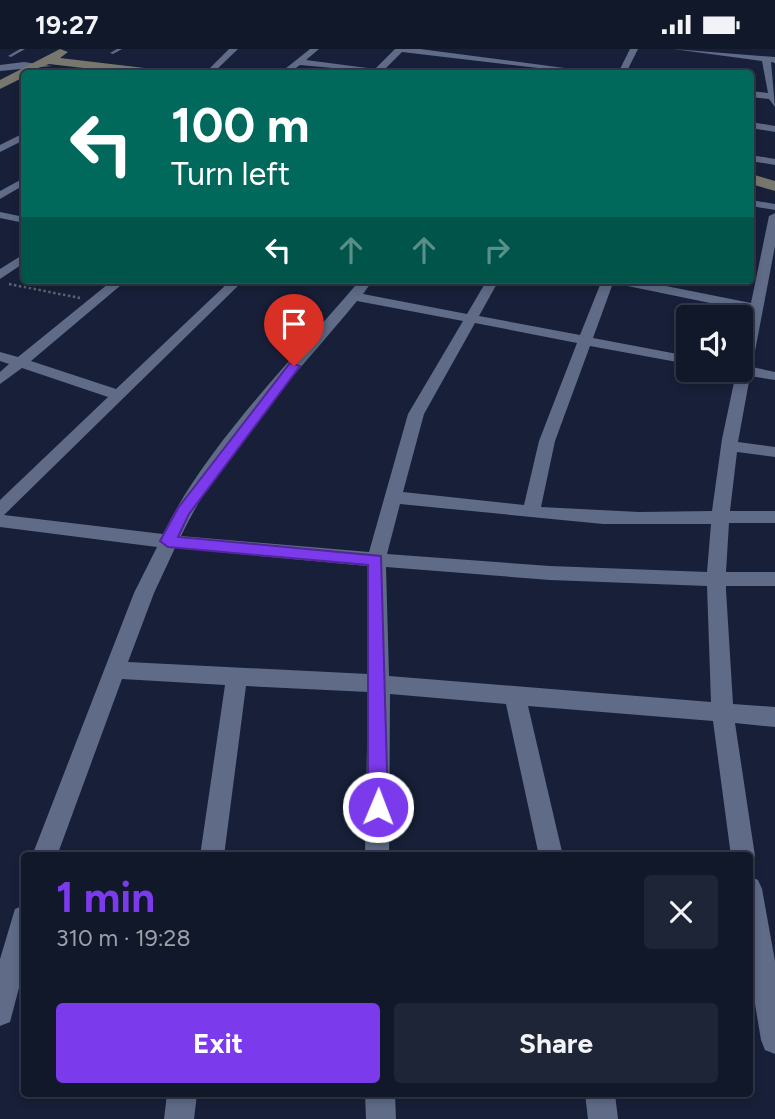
<!DOCTYPE html>
<meta charset="utf-8">
<style>
:root{--surface:#11182a;--page:#1e2536;--text:#f1f3f6;--muted:#9ca0a8;--line:#303747;--accent:#7c3aed}
body{margin:0;font-family:Figtree,sans-serif;background:var(--page);color:var(--text);height:100vh;display:flex;flex-direction:column;font-size:26px;white-space:nowrap}
*{box-sizing:border-box;margin:0}
p{font-size:23px;color:var(--muted)}
.icon{flex:none;width:38px;height:38px;fill:none;stroke:currentColor;stroke-width:2;stroke-linecap:round;stroke-linejoin:round}
.map{position:relative;flex:1;overflow:hidden}
.details{position:absolute;left:21px;top:803px;width:732px;height:245px;display:flex;flex-direction:column;background:var(--surface);border-radius:7px;box-shadow:0 4px 10px #0003,0 0 0 2px var(--line)}
.details>*{flex:none}
.top-card{position:absolute;left:21px;top:21px;width:733px;height:214px;border-radius:7px;box-shadow:0 4px 10px #0003,0 0 0 2px var(--line);background:#00695c;color:#fff;overflow:hidden}
.controls{position:absolute;left:676px;top:256px;display:grid;gap:14px}
.controls a{display:grid;place-items:center;width:77px;height:77px;border-radius:7px;background:var(--surface);box-shadow:0 4px 10px #0003,0 0 0 2px var(--line);font-size:35px}
.pin{position:absolute;display:grid;place-items:center;width:60px;height:60px;color:#fff;margin:-72px -30px;border-radius:50% 50% 50% 0;rotate:-45deg;box-shadow:0 0 7px #0007}
.pin .icon{rotate:45deg}
.me{position:absolute;width:77px;margin:-38px;rotate:1deg;stroke-linejoin:round;filter:drop-shadow(0 0 5px #0008)}
.turn{display:flex;align-items:center;gap:24px;height:147px;padding:0 35px;font-size:32px}
.turn .icon{width:91px;height:91px;stroke-width:2.5}
.turn b{display:block;font-size:49px;line-height:60px}
.lanes{display:flex;align-items:center;height:66px;padding:0 35px;background:#0003;justify-content:center;gap:35px;direction:ltr}
.lanes .off{opacity:.35}
.round{display:grid;place-items:center;flex:none;width:74px;height:74px;border-radius:7px;background:var(--page)}
.overview{display:flex;align-items:center;justify-content:space-between;height:119px;padding:0 35px}
h1{font-size:42px;font-weight:700;line-height:52px;color:var(--accent)}
.primary-button{display:flex;gap:14px;margin-top:auto;padding:14px 35px}
.primary-button a{flex:1;height:80px;border-radius:7px;background:var(--accent);color:#fff;font-size:28px;font-weight:700;line-height:80px;text-align:center}
.primary-button a+a{background:var(--page);color:var(--text)}
.status{display:flex;justify-content:space-between;align-items:center;height:49px;padding:0 35px;background:var(--surface);direction:ltr}
.status svg{height:19px;fill:currentColor}
.map>svg:first-child{display:block}
</style>
<div class="status"><b>19:27</b><svg viewBox="0 0 49 12"><path d="M0 12V9h3v3zM5 12V6h3v6zM10 12V3h3v9zM15 12V0h3v12zM26 1h20v11H26zM47 4h2v5h-2z"/></svg></div>
<div class="map">
<svg width="775" height="1070" viewBox="0 0 775 1070">
<rect width="100%" height="100%" fill="#172038"/>
<g fill="none" stroke-linecap="round" stroke-linejoin="round">
<path stroke="#5b6479" stroke-width="2.5" stroke-dasharray="2.5 2.5" stroke-linecap="butt" d="M9,235L80,249"/>
<g fill="#5f6b87" fill-rule="evenodd">
<path d="M20,0H25L11,8L8,7Z"/>
<path d="M117,0H122L113,5L110,4Z"/>
</g>
<g fill="#5f6b87" fill-rule="evenodd">
<path d="M229,0H238L213,24H205Z"/>
<path d="M310,0H319L306,11L375,20L395,0H420L602,24H581L402,3L384,21L388,24L300,16L289,24H280Z"/>
<path d="M630,0H638L626,24H618Z"/>
<path d="M673,0L775,8V14L771,13L775,58L769,50L751,48V42L768,44L762,12Z"/>
<path d="M24,13L52,17L0,22V16Z"/>
<path d="M751,73L775,77V83L751,79Z"/>
<path d="M24,84V91L0,103V96Z"/>
<path d="M751,106L775,110V116L751,112Z"/>
<path d="M24,129V136L0,150V142Z"/>
<path d="M751,151L775,155V161L751,157Z"/>
<path d="M0,163L24,168V174L0,169Z"/>
<path d="M775,164V197L752,318L775,323V331L750,327L738,393L775,398V408L737,403L730,462H775V474H729L726,523H775V537H726V541L733,655L775,658V678L735,674L755,807L752,816L749,817V807H731L713,672L528,657L563,807H539L506,655L390,645L389,807H365L368,643L246,637L224,807H200L225,636L122,630L57,807H32L134,544L157,498L0,478V451L108,348L22,319L0,335V323L9,315L0,312V303L18,308L113,231H127L31,312L116,340L231,231H244L4,466L163,485C207,395 296,307 360,231H373L363,245L467,265L487,231H499L479,267L580,286L602,231H636L751,254L769,167ZM613,234L749,262L740,303V320H729L736,324L722,390L712,462L639,463L541,458L555,392L590,297L688,315V307L593,289ZM357,252L463,272L408,365L369,503L181,487C221,402 298,324 357,252ZM475,274L577,294L539,392L524,456L403,443L424,365ZM400,455L603,475H711L707,523L550,517L387,505ZM175,499L367,517L368,625L128,613L154,544ZM386,518L550,531L707,537L711,653L389,627Z"/>
<path d="M24,205V214L0,230V220Z"/>
<path d="M749,827L758,831L762,840L775,912V1005L765,1001L761,991L749,919Z"/>
<path d="M24,856V920L10,973L0,977V910L15,860Z"/>
<path d="M167,1045H197L194,1070H164Z"/>
<path d="M365,1045H395L396,1070H366Z"/>
<path d="M585,1045H615L618,1070H588Z"/>
</g>
<g fill="#77776e" fill-rule="evenodd">
<path d="M60,0L68,3L60,9L153,20L159,24H126L49,15L24,24V28L0,40V31Z"/>
<path d="M751,125L775,132V142L751,135Z"/>
</g>
</g>
<path fill="#7c3aed" stroke="#51269a" stroke-width="2" d="M290,314L300,317L189,465L178,488L381,507L388,758L385,764L378,767L371,764L368,758V516L168,498L160,492L178,459Z"/>
</svg>
<div class="controls">
<a><svg class="icon" aria-label="sound" viewBox="0 0 24 24"><path d="M4 9h4l5-4v14l-5-4H4zM17 9q2 3 0 6"/></svg></a>
</div>
<div class="pin" style="left:294px;top:317px;background:#d93025"><svg class="icon" aria-label="arrive" viewBox="0 0 24 24"><path d="M6 21V4h12l-3 4 3 4H6"/></svg></div>
<svg class="me" style="left:378px;top:758px" viewBox="-20 -20 40 40"><circle r="17" fill="#7c3aed" stroke="#fff" stroke-width="3"/><path d="M0-11L8 9 0 5-8 9z" fill="#fff"/></svg>
<div class="top-card">
<div class="turn"><svg class="icon" aria-label="left" viewBox="0 0 24 24"><path d="M17 20v-9H6M10 6l-5 5 5 5"/></svg><div><b>100 m</b>Turn left</div></div>
<div class="lanes"><svg class="icon" aria-label="left" viewBox="0 0 24 24"><path d="M17 20v-9H6M10 6l-5 5 5 5"/></svg><svg class="icon off" aria-label="ahead" viewBox="0 0 24 24"><path d="M12 20V5M6 11l6-6 6 6"/></svg><svg class="icon off" aria-label="ahead" viewBox="0 0 24 24"><path d="M12 20V5M6 11l6-6 6 6"/></svg><svg class="icon off" aria-label="right" viewBox="0 0 24 24"><path d="M7 20v-9h11M14 6l5 5-5 5"/></svg></div>
</div>
<section class="details">
<div class="overview"><div><h1>1 min</h1><p>310 m · 19:28</p></div><a class="round"><svg class="icon" aria-label="close" viewBox="0 0 24 24"><path d="M6 6l12 12M18 6L6 18"/></svg></a></div>
<div class="primary-button"><a>Exit</a><a>Share</a></div>
</section>
</div>
